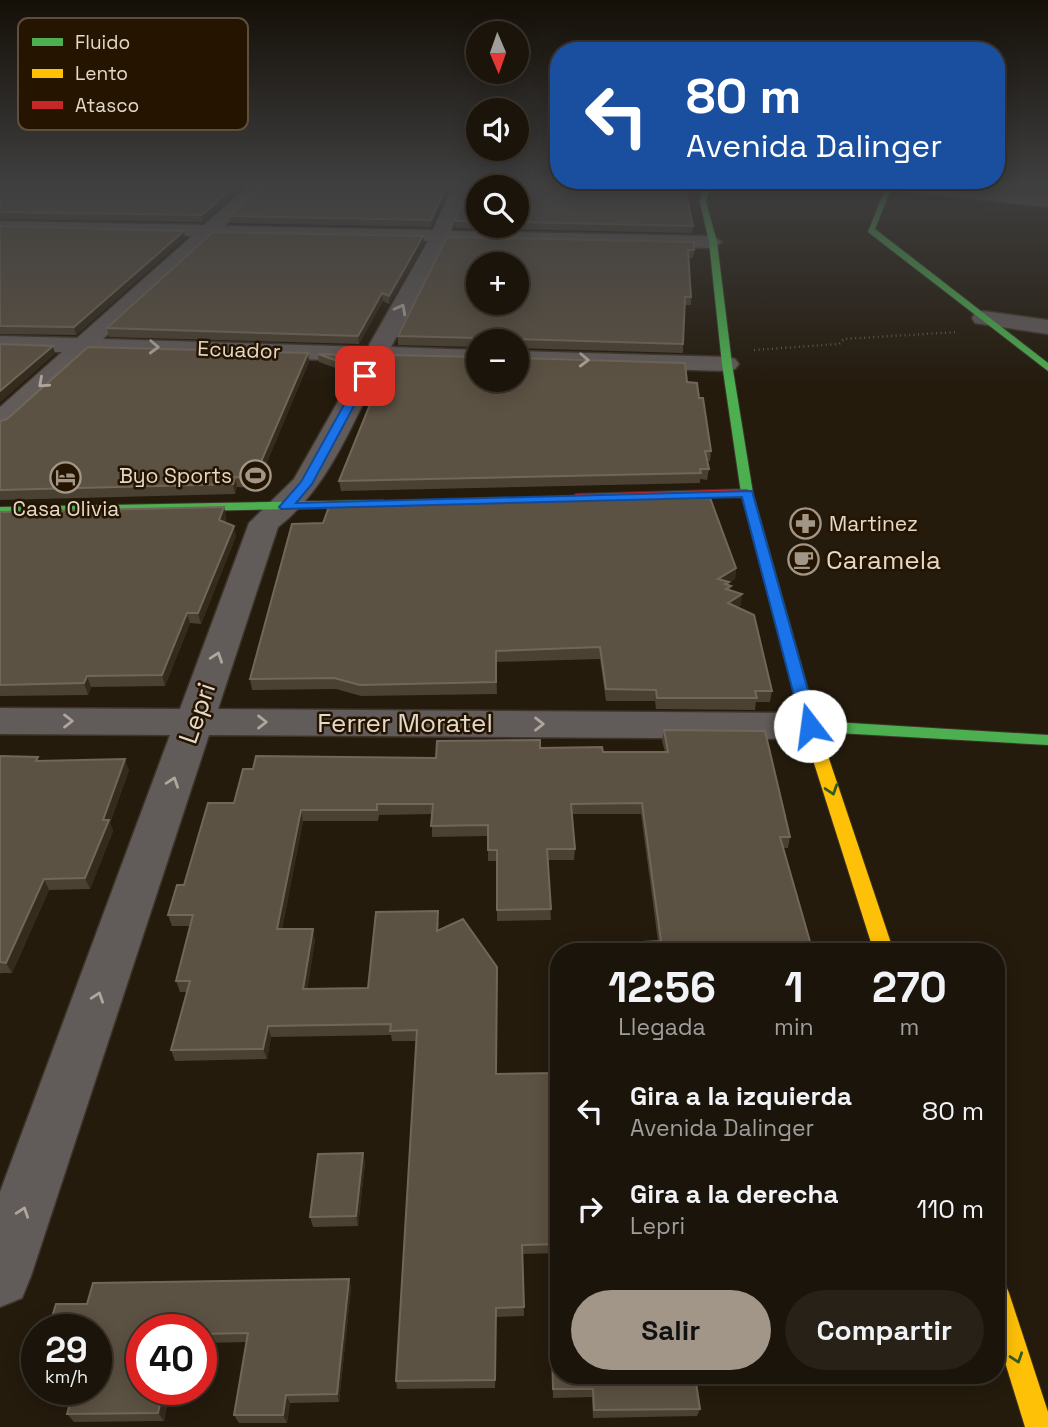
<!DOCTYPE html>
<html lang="es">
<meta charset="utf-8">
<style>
:root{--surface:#1b140a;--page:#282118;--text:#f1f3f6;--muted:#a09e9c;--line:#39332b;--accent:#a19687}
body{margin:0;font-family:"Space Grotesk",sans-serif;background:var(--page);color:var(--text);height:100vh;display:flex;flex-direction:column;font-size:26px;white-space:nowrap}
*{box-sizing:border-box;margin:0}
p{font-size:23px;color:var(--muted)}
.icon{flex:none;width:38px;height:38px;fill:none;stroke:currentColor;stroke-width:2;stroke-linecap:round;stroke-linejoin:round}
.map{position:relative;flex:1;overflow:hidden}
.side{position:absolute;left:550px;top:943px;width:455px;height:441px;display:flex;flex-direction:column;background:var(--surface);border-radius:28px;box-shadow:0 4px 18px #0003,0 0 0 2px var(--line)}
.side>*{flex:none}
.banner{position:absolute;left:550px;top:42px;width:455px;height:147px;border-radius:28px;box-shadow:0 4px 18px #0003,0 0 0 2px var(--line);background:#1a4fa0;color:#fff;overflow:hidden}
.needle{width:46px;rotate:178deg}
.tools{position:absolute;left:466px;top:21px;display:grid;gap:14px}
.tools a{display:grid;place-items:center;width:63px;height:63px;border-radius:50%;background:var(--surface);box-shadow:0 4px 18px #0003,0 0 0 2px var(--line);font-size:35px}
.speed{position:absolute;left:21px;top:1314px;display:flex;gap:14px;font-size:35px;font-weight:700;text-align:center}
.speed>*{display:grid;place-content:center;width:91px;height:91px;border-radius:50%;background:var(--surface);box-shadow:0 4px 18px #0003,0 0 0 2px var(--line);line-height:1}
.speed small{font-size:18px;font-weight:400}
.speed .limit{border:10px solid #d22;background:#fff;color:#111}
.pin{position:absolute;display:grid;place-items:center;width:60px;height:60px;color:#fff;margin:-30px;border-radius:14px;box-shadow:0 4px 10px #0006}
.me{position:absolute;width:77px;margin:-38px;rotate:345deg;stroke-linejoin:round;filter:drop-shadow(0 0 5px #0008)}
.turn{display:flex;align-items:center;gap:24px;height:147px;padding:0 21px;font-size:32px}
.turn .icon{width:91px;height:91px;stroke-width:2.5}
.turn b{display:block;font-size:49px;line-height:60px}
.eta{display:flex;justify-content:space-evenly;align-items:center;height:119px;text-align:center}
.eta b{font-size:42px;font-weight:700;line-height:49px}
.button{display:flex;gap:14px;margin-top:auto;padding:14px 21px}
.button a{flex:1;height:80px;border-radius:42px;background:var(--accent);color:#111;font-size:28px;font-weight:700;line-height:80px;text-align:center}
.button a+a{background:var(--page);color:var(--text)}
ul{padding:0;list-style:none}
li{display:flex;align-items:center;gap:21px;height:98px;padding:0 21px}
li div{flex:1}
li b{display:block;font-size:26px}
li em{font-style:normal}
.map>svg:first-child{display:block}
</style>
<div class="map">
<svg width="1048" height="1427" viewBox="0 0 1048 1427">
<rect width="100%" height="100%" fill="#241b0d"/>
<path fill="#2c4c20" d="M928,184H1048V197Z"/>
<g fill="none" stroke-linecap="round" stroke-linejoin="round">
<defs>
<g id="street">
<path d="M250,184H268L225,226L433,230L454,184H470L451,231L713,236L722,242L713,248L446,242L391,347L478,350V364L384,361C354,419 330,487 278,527L218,709L810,713L824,717L830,726L824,735L810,739L209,735L31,1276L22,1298L0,1307V1192L170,735L0,734V708L180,709L249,523L294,479L361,361L89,353L9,427L0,429V407L62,352L0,350V336L77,338L192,236L0,231V221L204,225ZM213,236L428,241L368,347L103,339Z"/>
<path d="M872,184H927L1048,197V207L880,189Z"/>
<path d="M983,311L1048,320V334L975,323L972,318L975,313Z"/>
<path d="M516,351L727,357L735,359L739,364L735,369L727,371L516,365Z"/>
</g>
<g id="fast">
<path d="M704,184H710L706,202L717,242L732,364L753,493L817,721L1048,735V745L820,732L822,738L820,742L814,743L806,738L741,493L722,364L709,242L700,202Z"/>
<path d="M887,184H893L875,229L1048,363V371L868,232Z"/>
<path d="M383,500L389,504L387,507L0,515V507Z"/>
</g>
<g id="slow">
<path d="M814,733L822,738L894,952H874L806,738Z"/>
<path d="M996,1280L1005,1284L1009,1293L1048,1412V1427H1025L996,1333Z"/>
</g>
<path id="jam" d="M747,489L753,493L751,496L576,502L570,498L576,494Z"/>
</defs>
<use href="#street" stroke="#3d3529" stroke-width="3"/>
<use href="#fast" stroke="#3d3529" stroke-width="2"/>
<use href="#slow" stroke="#3d3529" stroke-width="2"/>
<use href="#jam" stroke="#3d3529" stroke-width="2"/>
<path stroke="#605954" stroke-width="2.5" stroke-dasharray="1 3.5" stroke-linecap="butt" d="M754,350L839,344L844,339L957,332"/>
<use href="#street" fill="#615b59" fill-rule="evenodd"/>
<use href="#fast" fill="#4caf50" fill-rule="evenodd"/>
<use href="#slow" fill="#ffc107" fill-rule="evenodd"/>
<use href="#jam" fill="#c62828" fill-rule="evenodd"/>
</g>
<g fill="#4b4132" fill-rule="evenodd">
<path d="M0,184H246L203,222L0,219Z"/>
<path d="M451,184L431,227L231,223L230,216Z"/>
<path d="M470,184H693V185L684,186L693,226L692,233L455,228V221ZM478,187H516V226H478Z"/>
<path d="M0,226L184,231L185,238L76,335L0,334Z"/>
<path d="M423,236L424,244L389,304L383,301L359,344L109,337L107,328Z"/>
<path d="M447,237L694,250L693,258H689L691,297V305H684L683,353L516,348V341H478V347L398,345V336Z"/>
<path d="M318,354L349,363L344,371L319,362Z"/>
<path d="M309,362L256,488L237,487L235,494L0,500V421Z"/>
<path d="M687,382L699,398L711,451L710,461H707L709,469L707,480L700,479V483L341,491L339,481Z"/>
<path d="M224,507L226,517L225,522L236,536L201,624L190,623L165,686L91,687L88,695L0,696V512Z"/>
<path d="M736,568L735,579L729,582V586H731L730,590L741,605L737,607L772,691L770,702H756L755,710L656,709L655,701H606L600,659L496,662L497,694L361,696L336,689L252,690L250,679Z"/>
<path d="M664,730L790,837L788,848H783L813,952L658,941L641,814H572L575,849L574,860H548L551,920L497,921V861H488V836L432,837V814L379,815L378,821H303L282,929L315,940L307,989L368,988L439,922L438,931L496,1074L558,1169V1253L523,1254L524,1316L496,1317L495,1388L397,1389L396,1381L417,1041H392L391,1035L271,1037L267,1059L175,1061L171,1050L187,992H180L176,981L191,926H172L168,915L184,885L234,803L436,758L540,748L603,752H665L662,741Z"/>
<path d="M0,756L129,770L110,823L113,831L90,889L49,890L12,973H1L0,974Z"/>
<path d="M363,1153L365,1163L358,1226L313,1227L310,1217Z"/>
<path d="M349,1279L351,1288L339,1402L290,1403L287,1423H239L234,1415L247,1342L201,1343V1330H142V1390H170L164,1421L74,1422L67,1414L96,1390L87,1304Z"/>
<path d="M551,1310L700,1409L697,1416L593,1418L592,1397L553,1398Z"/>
</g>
<g fill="#352b1d">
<path d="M237,184H246L203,222L202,215Z"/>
<path d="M448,184H451L431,227V220Z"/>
<path d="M184,231L185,238L76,335L74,327Z"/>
<path d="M423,236L424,244L389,304V296Z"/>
<path d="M382,293L383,301L359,344L358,336Z"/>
<path d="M53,346L55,354L0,403V391Z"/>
<path d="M308,353L309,362L256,488L254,478Z"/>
<path d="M348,355L349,363L344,371L343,363Z"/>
<path d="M235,477L237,487L235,494L233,484Z"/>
<path d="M224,507L226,517L222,530L219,520Z"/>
<path d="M234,526L236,536L201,624L198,613Z"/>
<path d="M736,568L735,579L729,582V587L731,586L729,597L718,579Z"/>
<path d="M742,594L741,605L727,614L728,603Z"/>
<path d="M187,613L190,623L165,686L162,675Z"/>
<path d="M87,676L91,687L88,695L84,683Z"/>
<path d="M125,759L129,770L110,823L113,831L90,889L85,878L103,820Z"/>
<path d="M301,810L303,821L280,940L277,929Z"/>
<path d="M44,879L49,890L12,973L6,963Z"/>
<path d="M313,929L315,940L306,999L303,989Z"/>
<path d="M268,1026L271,1037L267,1059L263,1049Z"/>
<path d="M363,1153L365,1163L358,1226L356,1216Z"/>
<path d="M349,1279L351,1288L339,1402L337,1394Z"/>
<path d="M163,1390H170L164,1421L158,1413Z"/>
<path d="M286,1395L290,1403L287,1423L283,1415Z"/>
</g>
<g fill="#5c5243" stroke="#716758" stroke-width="2" fill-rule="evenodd">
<path d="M0,184H237L202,215L0,212Z"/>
<path d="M264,184H448L431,220L230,216Z"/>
<path d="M470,184H684L693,226L516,222V187H478V221H455Z"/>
<path d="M0,226L184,231L74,327L0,326Z"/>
<path d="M213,232L423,236L389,296L382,293L358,336L107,328Z"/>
<path d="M447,237L694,242V250H688L691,297H685L683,344L516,339V341H478V338L398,336ZM478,264H516V303H478Z"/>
<path d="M0,344L53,346L0,391Z"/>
<path d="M88,347L308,353L254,478L235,477L233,484L0,490V421L7,419Z"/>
<path d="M318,354L348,355L343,363Z"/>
<path d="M390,355L478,357V380H516V358L685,363L687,382L697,383L699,398H703L711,451H705L709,469H700L701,473L339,481Z"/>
<path d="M709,495L736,568L718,579L729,582L725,584L731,586L726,589L742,594L728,603L754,615L772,691H755L757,698H657L656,690L606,689L600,647L496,651V682L360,685L334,678L250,679L292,524L323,523L330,504Z"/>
<path d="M224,507L219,520L234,526L198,613H187L162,675L87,676L84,683L0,685V512Z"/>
<path d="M664,730L765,731L790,837H780L813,952H645L643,942L661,941L642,803L571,804L575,849H547L551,909L497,910V850H488V825L431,826L433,804H377V810H301L277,929H313L303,989L368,988L376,912L438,911L437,931L463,919L497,967L496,1074L555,1073L558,1169V1244L522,1245L524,1307L496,1308L495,1380L396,1381L417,1030L390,1031L391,1024L268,1026L263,1049L171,1050L190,981H176L193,915H168L177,885H184L208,803H234L243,769H253L256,756L436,758L437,741L540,740V748L602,747L603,752H668Z"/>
<path d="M0,756L38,757L36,761L125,759L103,820H109L85,878L44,879L6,963L0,962Z"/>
<path d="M363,1153L356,1216L310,1217L318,1154Z"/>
<path d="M349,1279L337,1394L286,1395L283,1415H234L248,1333L201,1334V1330H142V1390H163L158,1413L67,1414L74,1390H96V1330H48L56,1304H87L93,1283Z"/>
<path d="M551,1310H558V1376H695L700,1409L594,1410L593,1389H553Z"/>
</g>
<defs><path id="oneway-chevron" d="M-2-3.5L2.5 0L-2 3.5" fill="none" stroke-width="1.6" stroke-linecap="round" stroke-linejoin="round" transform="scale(1.75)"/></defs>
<g stroke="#b0a69c">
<use href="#oneway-chevron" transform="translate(401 309) rotate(-62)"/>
<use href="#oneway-chevron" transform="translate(154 347) rotate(2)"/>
<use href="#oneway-chevron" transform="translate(584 360) rotate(2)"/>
<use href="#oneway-chevron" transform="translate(43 383) rotate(138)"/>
<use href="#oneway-chevron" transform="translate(217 657) rotate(-71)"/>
<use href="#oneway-chevron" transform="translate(68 721)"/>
<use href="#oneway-chevron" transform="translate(262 722)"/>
<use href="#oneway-chevron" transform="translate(539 724)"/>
<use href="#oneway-chevron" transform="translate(173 782) rotate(-71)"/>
<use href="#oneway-chevron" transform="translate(98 997) rotate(-71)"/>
<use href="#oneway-chevron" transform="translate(23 1212) rotate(-71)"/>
</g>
<g stroke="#365a24">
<use href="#oneway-chevron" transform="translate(832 790) rotate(72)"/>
<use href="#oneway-chevron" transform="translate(1017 1358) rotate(72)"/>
</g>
<linearGradient id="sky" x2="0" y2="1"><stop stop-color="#140f07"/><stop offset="0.48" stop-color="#3f3f40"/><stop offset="1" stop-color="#3f3f40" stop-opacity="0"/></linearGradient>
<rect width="1048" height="384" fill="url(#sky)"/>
<path fill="#1a73e8" stroke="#114b97" stroke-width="2" d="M365,373L370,376L312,484L296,503L752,491L818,726L816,729L810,731L802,726L742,497L281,509L279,507L301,482L360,376Z"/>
<defs>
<symbol id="stadium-ring" viewBox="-11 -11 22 22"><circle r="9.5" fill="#241400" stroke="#a19687" stroke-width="1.5"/><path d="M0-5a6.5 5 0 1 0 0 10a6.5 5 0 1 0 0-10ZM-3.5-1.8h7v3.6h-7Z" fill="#a19687"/></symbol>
<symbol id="hotel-ring" viewBox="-11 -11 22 22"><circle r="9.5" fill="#241400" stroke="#a19687" stroke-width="1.5"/><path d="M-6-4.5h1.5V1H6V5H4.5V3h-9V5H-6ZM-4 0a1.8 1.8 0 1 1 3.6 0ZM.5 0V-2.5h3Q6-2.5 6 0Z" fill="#a19687"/></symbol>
<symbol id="pharmacy-ring" viewBox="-11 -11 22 22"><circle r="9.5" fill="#241400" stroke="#a19687" stroke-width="1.5"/><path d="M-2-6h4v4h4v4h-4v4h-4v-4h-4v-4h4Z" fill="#a19687"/></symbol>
<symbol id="cafe-ring" viewBox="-11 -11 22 22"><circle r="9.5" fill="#241400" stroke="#a19687" stroke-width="1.5"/><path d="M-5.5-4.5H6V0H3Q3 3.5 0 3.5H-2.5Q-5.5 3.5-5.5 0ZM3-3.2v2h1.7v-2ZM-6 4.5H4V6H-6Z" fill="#a19687"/></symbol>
</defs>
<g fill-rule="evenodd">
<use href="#stadium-ring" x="238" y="458" width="35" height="35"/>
<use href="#hotel-ring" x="48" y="460" width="35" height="35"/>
<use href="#pharmacy-ring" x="788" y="506" width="35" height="35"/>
<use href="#cafe-ring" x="786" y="542" width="35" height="35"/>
</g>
<g text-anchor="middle" stroke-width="5" stroke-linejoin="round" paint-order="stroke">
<g font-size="21" fill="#e4d8c9" stroke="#241400">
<text transform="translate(239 350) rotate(2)" y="7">Ecuador</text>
</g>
<g font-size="21" fill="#e4d8c9" stroke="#241400" text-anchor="end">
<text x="232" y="483">Byo Sports</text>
<text x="66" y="516" text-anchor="middle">Casa Olivia</text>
<text x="829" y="531" text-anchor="start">Martinez</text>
</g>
<g font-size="26" fill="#e4d8c9" stroke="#241400" text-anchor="start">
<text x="826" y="569">Caramela</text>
</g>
<g font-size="26" fill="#e4d8c9" stroke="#241400">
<text transform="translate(197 713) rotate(-71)" y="9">Lepri</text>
<text x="405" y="732">Ferrer Moratel</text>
</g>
</g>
<rect x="18" y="18" width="230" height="112" rx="10" fill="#241400" stroke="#5e4f3c" stroke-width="2"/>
<rect x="32" y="38" width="31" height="8" fill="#4caf50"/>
<rect x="32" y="69" width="31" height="9" fill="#ffc107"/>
<rect x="32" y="101" width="31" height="8" fill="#c62828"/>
<g font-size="19" fill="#e4d8c9">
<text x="75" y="49">Fluido</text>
<text x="75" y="80">Lento</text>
<text x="75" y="112">Atasco</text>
</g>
</svg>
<div class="tools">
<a><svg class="needle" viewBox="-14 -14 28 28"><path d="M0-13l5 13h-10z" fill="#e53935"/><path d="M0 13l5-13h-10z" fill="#a09e9c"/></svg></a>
<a><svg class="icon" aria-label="sound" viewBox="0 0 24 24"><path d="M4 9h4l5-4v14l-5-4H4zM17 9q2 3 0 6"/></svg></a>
<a><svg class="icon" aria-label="search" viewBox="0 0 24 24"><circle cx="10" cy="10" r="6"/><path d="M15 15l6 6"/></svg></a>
<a>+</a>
<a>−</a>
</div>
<div class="speed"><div>29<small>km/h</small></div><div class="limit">40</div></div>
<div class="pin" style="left:365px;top:376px;background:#d93025"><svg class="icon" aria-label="arrive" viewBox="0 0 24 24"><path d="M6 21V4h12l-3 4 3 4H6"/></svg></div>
<svg class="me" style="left:810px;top:726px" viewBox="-20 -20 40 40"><circle r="19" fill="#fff"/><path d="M0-13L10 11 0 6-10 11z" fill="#1a73e8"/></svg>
<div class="banner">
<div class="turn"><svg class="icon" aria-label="left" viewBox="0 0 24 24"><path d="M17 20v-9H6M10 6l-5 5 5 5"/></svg><div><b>80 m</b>Avenida Dalinger</div></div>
</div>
<section class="side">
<div class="eta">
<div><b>12:56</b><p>Llegada</p></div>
<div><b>1</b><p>min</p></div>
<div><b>270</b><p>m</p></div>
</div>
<ul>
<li><svg class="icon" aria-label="left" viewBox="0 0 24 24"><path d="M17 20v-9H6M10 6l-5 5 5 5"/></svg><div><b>Gira a la izquierda</b><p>Avenida Dalinger</p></div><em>80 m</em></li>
<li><svg class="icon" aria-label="right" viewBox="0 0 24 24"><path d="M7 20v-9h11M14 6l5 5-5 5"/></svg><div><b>Gira a la derecha</b><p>Lepri</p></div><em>110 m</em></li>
</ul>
<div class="button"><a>Salir</a><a>Compartir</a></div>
</section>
</div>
